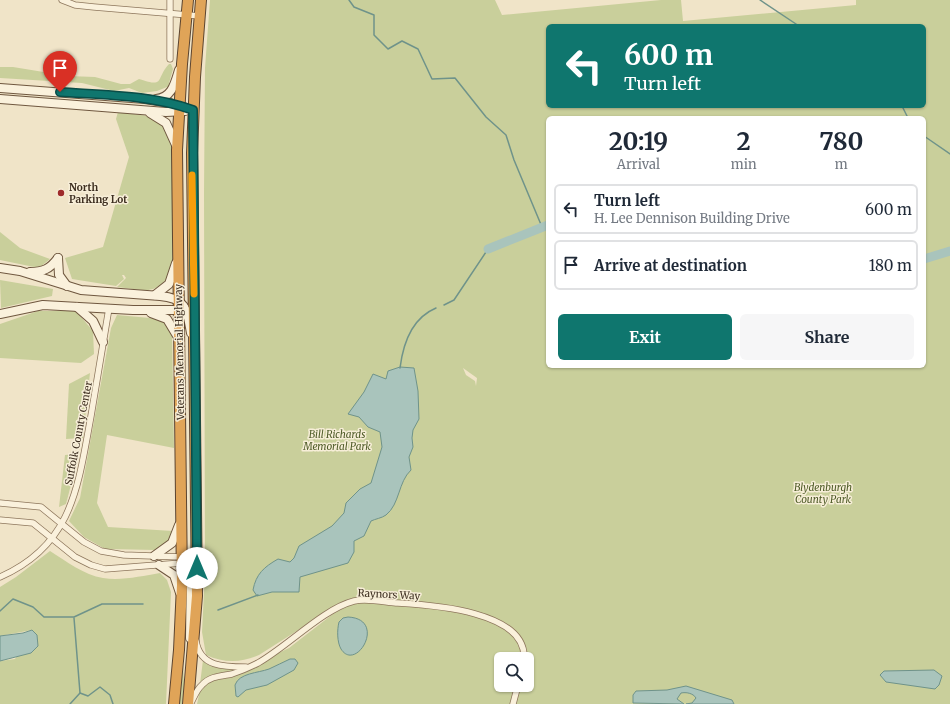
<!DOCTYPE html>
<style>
:root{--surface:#fff;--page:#f6f6f7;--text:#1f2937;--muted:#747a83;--line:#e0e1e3;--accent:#0f766e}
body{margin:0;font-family:Merriweather,serif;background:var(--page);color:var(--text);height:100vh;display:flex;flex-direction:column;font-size:15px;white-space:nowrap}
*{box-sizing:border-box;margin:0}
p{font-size:13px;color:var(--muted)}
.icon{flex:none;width:22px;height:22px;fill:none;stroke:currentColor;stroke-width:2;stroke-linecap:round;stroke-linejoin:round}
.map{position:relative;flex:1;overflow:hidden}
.sheet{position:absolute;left:546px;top:116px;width:380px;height:252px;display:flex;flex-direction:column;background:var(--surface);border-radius:6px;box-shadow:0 1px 3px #0004}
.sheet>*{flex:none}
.top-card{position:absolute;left:546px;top:24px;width:380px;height:84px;border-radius:6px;box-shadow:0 1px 3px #0004;background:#0f766e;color:#fff;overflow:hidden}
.tools{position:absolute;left:494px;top:652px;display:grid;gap:8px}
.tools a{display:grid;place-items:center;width:40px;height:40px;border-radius:6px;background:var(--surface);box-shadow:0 1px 3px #0004;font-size:20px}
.pin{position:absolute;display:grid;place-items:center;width:34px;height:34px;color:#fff;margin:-41px -17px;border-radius:50% 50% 50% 0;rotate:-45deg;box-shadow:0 0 4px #0007}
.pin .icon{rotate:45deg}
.me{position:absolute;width:44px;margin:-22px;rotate:0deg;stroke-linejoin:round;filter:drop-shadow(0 0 3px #0008)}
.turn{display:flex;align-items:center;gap:14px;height:84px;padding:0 12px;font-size:18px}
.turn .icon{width:52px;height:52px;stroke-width:2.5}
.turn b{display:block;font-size:28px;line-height:34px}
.eta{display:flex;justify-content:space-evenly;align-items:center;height:68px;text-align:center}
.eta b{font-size:24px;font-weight:700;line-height:28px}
.cta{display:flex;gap:8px;margin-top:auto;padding:8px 12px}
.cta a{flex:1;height:46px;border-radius:6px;background:var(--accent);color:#fff;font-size:16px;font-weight:700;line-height:46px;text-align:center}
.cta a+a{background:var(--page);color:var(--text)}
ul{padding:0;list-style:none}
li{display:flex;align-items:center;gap:12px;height:50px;margin:0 8px 6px;padding:0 4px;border:2px solid var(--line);border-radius:6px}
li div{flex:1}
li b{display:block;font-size:15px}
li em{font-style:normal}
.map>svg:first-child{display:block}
</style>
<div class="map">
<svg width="950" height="704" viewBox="0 0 950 704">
<rect width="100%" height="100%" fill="#f0e4c8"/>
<g fill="#c9cf9b" fill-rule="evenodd">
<path d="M210,0H495L502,15L661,0H681L683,21L856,5V0H950V704H197L200,690L208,682L235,674L289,648L351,600L336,606L259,655C241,663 224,663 206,655L202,632L205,572L204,193L205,68ZM548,26H924V106H548ZM548,118H924V366H548ZM463,368L477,378L476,386L475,381L466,375ZM482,491L547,492H548ZM501,659H527V685H501Z"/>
<path d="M169,64H171L173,69L169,83L172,85L157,91L142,93L129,88L114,91L82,83L0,78V67H13L68,76L95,77L121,84H130L139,79C166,88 155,79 169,64Z"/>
<path d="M118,112L148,116L162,120L173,142V270C155,297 147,290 117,287L126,278L124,275H122L124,279L116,286L72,279L65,258L103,247L129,157L116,119Z"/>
<path d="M0,232L20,248L50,259L39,268L0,260Z"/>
<path d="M0,280L53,289L52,296L1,308Z"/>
<path d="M38,311H76L93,331L94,354L81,363L0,358V324Z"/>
<path d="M117,315L161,319L172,333L174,448L107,435L97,503L108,527L173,531L168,544L156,550L105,549L84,537L69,521L80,498L111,328Z"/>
<path d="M90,373L83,438L66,439L69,384Z"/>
<path d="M79,454L66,504L59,507L65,455Z"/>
<path d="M50,551C66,561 84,575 103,578C121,581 142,576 160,573L167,580L171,592L166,704H0V661L15,659L32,630L0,636V587L16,577Z"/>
<path d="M203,660L240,669L200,684Z"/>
<path d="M183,663L185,704H178Z"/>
</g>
<g fill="#a9c4bc" stroke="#6f938a">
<path d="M400,367L414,368L418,391L419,419L413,430L412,438L413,447L409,457L411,470C398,482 400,504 386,515C382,518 375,519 371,521L364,536L354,541V552L348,563L300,577L299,592H272L257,596L253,590C256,574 264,567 278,559L290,562L294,558L299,546L332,526L344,513L346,503L360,489L371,483L382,447L380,432L368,427L359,417L348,414L364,392L373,374L386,379L388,371Z"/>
<path d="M348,617C388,619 356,673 341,649C337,642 337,630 339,622L343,618Z"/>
<path d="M32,630L37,635L38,646L31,653L0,661V636L23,633Z"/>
<path d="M290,659H295L298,663L294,670L267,685L246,690L238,697L236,696L235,685C239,673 258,673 269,669C276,666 283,662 290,659Z"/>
<path d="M934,670L942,676L939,685L935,689L886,682L880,675L884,671Z"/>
<path d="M686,686L732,700L734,704H686L692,703L696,698C693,693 686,692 681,693L677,699L684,704L633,703V695L636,691L667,690Z"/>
</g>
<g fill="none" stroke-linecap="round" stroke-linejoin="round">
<g stroke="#6f938a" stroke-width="1.5">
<path d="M349,0L354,7L374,15V35L388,49L402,41L418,49L432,79L455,78L486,117L506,135L514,160L542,227"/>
<path d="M760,0L799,26"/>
<path d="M902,106L908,118"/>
<path d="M924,136L950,154"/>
<path d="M444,305L454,300L488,249"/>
<path d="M400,368C403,344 412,318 436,308"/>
<path d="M218,610L258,595"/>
<path d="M0,611L13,599L33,607L44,617H74L102,604H143"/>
<path d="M80,693L88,696L100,687L110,695L113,704"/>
<path d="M70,704L80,693L74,618"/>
</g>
<g stroke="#a9c4bc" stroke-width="9">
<path d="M488,249L548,225"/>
<path d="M924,259L950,251"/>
</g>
<defs>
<g id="street">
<path d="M62,0L75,5L94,7L200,16"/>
<path d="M170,0V59"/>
<path d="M0,503L41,507L84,542L101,551L124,555L182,557"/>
<path d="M0,520L33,523L75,557L91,565L105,569L182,563"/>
<path d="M0,577C73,545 78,486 91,416C97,380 103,344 109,308"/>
<path d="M196,641C200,667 224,667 246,667"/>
<path d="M191,703C194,697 197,689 202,685C210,676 221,676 232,674C241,671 250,667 258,663C288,646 323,609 354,601C367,598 384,602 396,603C429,605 527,610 524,659"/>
<path d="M513,704L518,685"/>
</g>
<g id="secondary">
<path d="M0,88L145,99L170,103L193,110"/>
<path d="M0,99L166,112L185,111"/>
<path d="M156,99C172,98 175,83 179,70"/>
<path d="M150,113L166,123L176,145"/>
<path d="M58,258L59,275L67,286"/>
<path d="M0,268L20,271L81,290L160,296C187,298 187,311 191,333"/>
<path d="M30,272C43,272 50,269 58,258"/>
<path d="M155,295L169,284L176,263"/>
<path d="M77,307L93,321L103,342"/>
<path d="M151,313L167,319L179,339"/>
<path d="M0,314L43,305L133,310H174L184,307"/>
<path d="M154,556L172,543L179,525"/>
<path d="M182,557L189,562L191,568L190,638"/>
<path d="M159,565L174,575L180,593"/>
</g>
<g id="highway">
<path d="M174,704L179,650L182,585L177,150L182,64L188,0"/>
<path d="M188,704L197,596L192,153L195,77L201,0"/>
</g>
</defs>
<use href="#street" stroke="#8d765c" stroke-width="7"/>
<use href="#secondary" stroke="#6f573f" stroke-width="10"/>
<use href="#highway" stroke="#5b4430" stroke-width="12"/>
<use href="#street" stroke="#faf1dc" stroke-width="5.5"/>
<use href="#secondary" stroke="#faf1dc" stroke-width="8"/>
<use href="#highway" stroke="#e0a458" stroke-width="10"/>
</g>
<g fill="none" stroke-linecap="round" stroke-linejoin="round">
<defs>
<path id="route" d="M60,92C104,95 151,95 193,110L197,568"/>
</defs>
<use href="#route" stroke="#0a4d48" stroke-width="10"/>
<use href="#route" stroke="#0f766e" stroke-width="7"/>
<path stroke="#f59e0b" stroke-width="7" d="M192,175L194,294"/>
</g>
<circle fill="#9e2a2b" stroke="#f7eed8" stroke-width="1.5" cx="61" cy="193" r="4"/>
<g text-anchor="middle" stroke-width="3" stroke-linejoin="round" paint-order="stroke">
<g font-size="10" font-weight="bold" fill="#3d2e20" stroke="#f7eed8" text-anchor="start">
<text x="69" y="191">North<tspan x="69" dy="12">Parking Lot</tspan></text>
</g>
<g font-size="10" fill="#3d2e20" stroke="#f7eed8">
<text transform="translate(179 352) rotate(-91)" y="4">Veterans Memorial Highway</text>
<text transform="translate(78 433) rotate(-79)" y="4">Suffolk County Center</text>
<text transform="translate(389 594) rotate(3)" y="4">Raynors Way</text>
</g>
<g font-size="10" font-style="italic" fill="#4d5a26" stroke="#f7eed8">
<text x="337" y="438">Bill Richards<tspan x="337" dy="12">Memorial Park</tspan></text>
<text x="823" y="491">Blydenburgh<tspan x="823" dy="12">County Park</tspan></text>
</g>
</g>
</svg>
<div class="tools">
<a><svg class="icon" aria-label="search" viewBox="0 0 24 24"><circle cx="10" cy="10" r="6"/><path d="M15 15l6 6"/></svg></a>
</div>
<div class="pin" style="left:60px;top:92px;background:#d93025"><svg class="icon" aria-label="arrive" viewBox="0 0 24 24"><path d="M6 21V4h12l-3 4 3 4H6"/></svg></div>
<svg class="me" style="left:197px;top:568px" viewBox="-20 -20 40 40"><circle r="19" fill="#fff"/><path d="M0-13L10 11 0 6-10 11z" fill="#0f766e"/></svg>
<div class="top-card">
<div class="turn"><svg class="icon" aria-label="left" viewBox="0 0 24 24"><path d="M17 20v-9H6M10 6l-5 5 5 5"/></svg><div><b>600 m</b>Turn left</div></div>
</div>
<section class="sheet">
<div class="eta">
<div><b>20:19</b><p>Arrival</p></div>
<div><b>2</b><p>min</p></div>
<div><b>780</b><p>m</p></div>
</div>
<ul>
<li><svg class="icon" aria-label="left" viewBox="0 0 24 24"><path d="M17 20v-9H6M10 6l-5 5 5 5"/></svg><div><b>Turn left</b><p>H. Lee Dennison Building Drive</p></div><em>600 m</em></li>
<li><svg class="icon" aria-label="arrive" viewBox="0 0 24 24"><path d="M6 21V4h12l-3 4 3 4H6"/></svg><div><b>Arrive at destination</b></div><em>180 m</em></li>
</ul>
<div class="cta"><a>Exit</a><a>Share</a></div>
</section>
</div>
